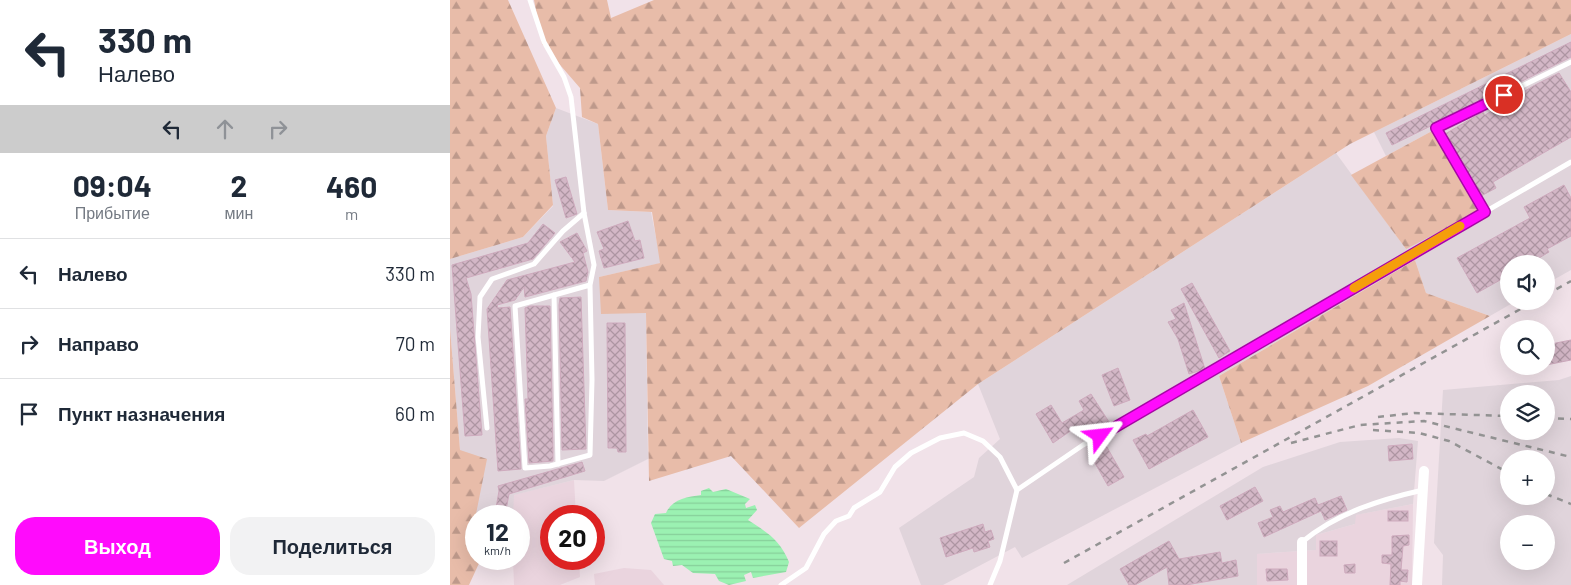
<!DOCTYPE html>
<html lang="ru">
<meta charset="utf-8">
<style>
:root{--surface:#fff;--page:#f2f2f3;--text:#1f2937;--muted:#747a83;--line:#e0e1e3;--accent:#ff0bfc}
body{margin:0;font-family:Barlow,sans-serif;background:var(--page);color:var(--text);height:100vh;display:flex;flex-direction:column;font-size:19px;white-space:nowrap}
*{box-sizing:border-box;margin:0}
p{font-size:16px;color:var(--muted)}
.icon{flex:none;width:28px;height:28px;fill:none;stroke:currentColor;stroke-width:2;stroke-linecap:round;stroke-linejoin:round}
.map{position:relative;flex:1;overflow:hidden}
.side{display:flex;flex-direction:column;background:var(--surface);width:450px}
.side>*{flex:none}
.guide{background:#fff;color:var(--text);overflow:hidden}
.tools{position:absolute;left:1050px;top:255px;display:grid;gap:10px}
.tools a{display:grid;place-items:center;width:55px;height:55px;border-radius:50%;background:var(--surface);box-shadow:0 5px 20px #0002;font-size:25px}
.speed{position:absolute;left:15px;top:505px;display:flex;gap:10px;font-size:25px;font-weight:700;text-align:center}
.speed>*{display:grid;place-content:center;width:65px;height:65px;border-radius:50%;background:var(--surface);box-shadow:0 5px 20px #0002;line-height:1}
.speed small{font-size:12px;font-weight:400}
.speed .limit{border:8px solid #d22;background:#fff;color:#111}
.pin{position:absolute;display:grid;place-items:center;width:42px;height:42px;color:#fff;margin:-21px;border:2px solid #fff;border-radius:50%;box-shadow:0 1px 5px #0007}
.me{position:absolute;width:55px;margin:-28px;rotate:60deg;stroke-linejoin:round;filter:drop-shadow(0 0 4px #0008)}
.turn{display:flex;align-items:center;gap:18px;height:105px;padding:0 15px;font-size:22px}
.turn .icon{width:65px;height:65px;stroke-width:2.5}
.turn b{display:block;font-size:35px;line-height:42px}
.lanes{display:flex;align-items:center;height:48px;padding:0 15px;background:#0003;justify-content:center;gap:25px;direction:ltr}
.lanes .off{opacity:.35}
.eta{display:flex;justify-content:space-evenly;align-items:center;height:85px;text-align:center}
.eta b{font-size:30px;font-weight:700;line-height:35px}
.cta{display:flex;gap:10px;margin-top:auto;padding:10px 15px}
.cta a{flex:1;height:58px;border-radius:20px;background:var(--accent);color:#fff;font-size:20px;font-weight:700;line-height:58px;text-align:center}
.cta a+a{background:var(--page);color:var(--text)}
ul{padding:0;list-style:none}
li{display:flex;align-items:center;gap:15px;height:70px;padding:0 15px;border-top:1px solid var(--line)}
li div{flex:1}
li b{display:block;font-size:19px}
li em{font-style:normal}
main{display:flex;flex:1;min-height:0}
.map>svg:first-child{display:block}
</style>
<main>
<section class="side">
<div class="guide">
<div class="turn"><svg class="icon" aria-label="left" viewBox="0 0 24 24"><path d="M17 20v-9H6M10 6l-5 5 5 5"/></svg><div><b>330 m</b>Налево</div></div>
<div class="lanes"><svg class="icon" aria-label="left" viewBox="0 0 24 24"><path d="M17 20v-9H6M10 6l-5 5 5 5"/></svg><svg class="icon off" aria-label="ahead" viewBox="0 0 24 24"><path d="M12 20V5M6 11l6-6 6 6"/></svg><svg class="icon off" aria-label="right" viewBox="0 0 24 24"><path d="M7 20v-9h11M14 6l5 5-5 5"/></svg></div>
</div>
<div class="eta">
<div><b>09:04</b><p>Прибытие</p></div>
<div><b>2</b><p>мин</p></div>
<div><b>460</b><p>m</p></div>
</div>
<ul>
<li><svg class="icon" aria-label="left" viewBox="0 0 24 24"><path d="M17 20v-9H6M10 6l-5 5 5 5"/></svg><div><b>Налево</b></div><em>330 m</em></li>
<li><svg class="icon" aria-label="right" viewBox="0 0 24 24"><path d="M7 20v-9h11M14 6l5 5-5 5"/></svg><div><b>Направо</b></div><em>70 m</em></li>
<li><svg class="icon" aria-label="arrive" viewBox="0 0 24 24"><path d="M6 21V4h12l-3 4 3 4H6"/></svg><div><b>Пункт назначения</b></div><em>60 m</em></li>
</ul>
<div class="cta"><a>Выход</a><a>Поделиться</a></div>
</section>
<div class="map">
<svg width="1121" height="585" viewBox="0 0 1121 585">
<defs>
<pattern id="forest-firs" width="22" height="20" patternUnits="userSpaceOnUse" patternTransform="scale(1.25)"><rect width="22" height="20" fill="#e8bca9"/><path d="M5 1l3.5 6h-7zM16 11l3.5 6h-7z" fill="#be998b"/></pattern>
<pattern id="water-rules" width="6" height="5" patternUnits="userSpaceOnUse" patternTransform="scale(1.25)"><rect width="6" height="5" fill="#9bf1b2"/><path d="M0 2.5h6" fill="none" stroke="#87cf9a"/></pattern>
<pattern id="building-cross-hatch" width="8" height="8" patternUnits="userSpaceOnUse" patternTransform="scale(1.25)"><rect width="8" height="8" fill="#d3b7c6"/><path d="M0 0l8 8M0 8l8-8" fill="none" stroke="#ad95a2"/></pattern>
</defs>
<rect width="100%" height="100%" fill="#f1e2e9"/>
<g fill="#ead4de">
<path d="M124,480L126,516H101V559H129L130,577L110,585H64L63,559H69V516H63V495Z"/>
<path d="M963,504L962,585H807V554L865,550L866,535L905,524V515Z"/>
<path d="M174,568L201,570L214,585H145L144,574Z"/>
</g>
<g fill="#e0d4db" fill-rule="evenodd">
<path d="M1121,34V270L1096,284V264H1059V301H1066L1040,316L976,293L965,260L769,376L791,443L572,558L565,547L493,585H471L449,528L524,477L529,458L550,439L528,384L886,153L956,249L982,131L936,156L924,132Z"/>
<path d="M106,108L148,124L158,210L201,212L211,263L149,277L196,313L198,459L154,481L124,480L64,495L63,516H26V528L10,450L0,328V259L73,237L103,206L96,136Z"/>
<path d="M1121,376V585H992L993,555L984,543L993,390L1109,380ZM1059,394H1096V431H1059ZM1059,459H1096V496H1059ZM1059,524H1096V561H1059Z"/>
<path d="M949,438L968,441L963,504L906,515L905,524L866,535V550L807,554V585H617L813,467L890,442Z"/>
</g>
<g fill="url(#forest-firs)">
<path d="M0,0H58L106,108L96,136L103,205L73,237L0,259Z"/>
<path d="M84,0H157L161,18L204,0H1121V34L900,144L528,384L349,528L281,456L199,481L196,313L151,314L149,277L210,263L202,212L158,210L148,124L132,117L130,88L92,44Z"/>
<path d="M982,131L1028,212L956,249L901,175Z"/>
<path d="M965,260L976,293L1040,316L918,386L791,443L769,376Z"/>
<path d="M0,328L10,450L37,459L24,524L26,528V559H31L19,585H0Z"/>
</g>
<path fill="url(#water-rules)" d="M259,488L263,492L276,489L300,499L295,504L296,508L305,505L307,510L298,520C318,533 330,540 339,562L336,572L303,578L301,572L294,575L296,581L279,585L269,581L265,574L243,573L232,565L223,566L222,561L214,559L201,523L205,514L216,513C222,499 237,497 251,495V491Z"/>
<g fill="url(#building-cross-hatch)" stroke="#ceaabd">
<path d="M1121,42V57L942,145L936,133Z"/>
<path d="M1109,73L1121,92V137L1043,182L1046,188L1031,196L995,134L1033,112L1035,115L1085,85Z"/>
<path d="M116,177L127,214L116,218L105,180Z"/>
<path d="M1114,185L1121,198V236L1097,249L1099,252L1079,264H1059V275L1027,293L1007,258L1080,218L1074,207Z"/>
<path d="M178,221L185,241L190,240L194,258L154,268L149,251L154,249L147,232Z"/>
<path d="M93,224L105,233L83,259L16,278L21,294L32,435L15,436L2,265L78,243Z"/>
<path d="M127,233L137,251L133,253L138,272L136,281L75,297L74,287L65,300L47,305L48,308L60,307L71,469L48,471L37,309L57,280L125,262L110,242Z"/>
<path d="M742,283L780,351L769,358L731,289Z"/>
<path d="M131,297L136,449L112,450L109,305L110,298Z"/>
<path d="M734,303L755,369L739,374L728,339L718,322L726,319L721,310Z"/>
<path d="M80,306H100L103,450V461L79,463L75,399H78L75,308Z"/>
<path d="M157,323H175L176,452H168L167,448H158Z"/>
<path d="M1121,340V360L1096,365V345Z"/>
<path d="M668,368L680,400L664,406L652,375Z"/>
<path d="M641,394L659,422L635,435L629,425L603,443L586,414L601,405L612,423L634,410L629,401Z"/>
<path d="M743,410L758,437L699,469L683,440L696,434L697,436Z"/>
<path d="M654,442L674,477L658,486L638,451Z"/>
<path d="M962,444L963,459L939,461L938,446Z"/>
<path d="M132,462L135,471L59,494L56,510L46,508L49,491L48,486Z"/>
<path d="M805,487L813,501L777,520L770,506Z"/>
<path d="M891,496L897,510L875,520L871,511L814,537L808,523L823,517L820,510L830,506L833,512L865,498L868,505Z"/>
<rect x="938" y="511" width="20" height="10"/>
<path d="M533,524L535,532L541,530L544,539L538,541L540,547L524,552L523,548L496,557L490,538Z"/>
<path d="M101,526V556L100,557L91,530Z"/>
<path d="M959,535V545L953,546L951,570H958L957,582L950,581V585H940L941,564L932,563V555H942V536Z"/>
<path d="M719,541L729,559L770,552L772,563L786,560L788,576L736,585H719L717,567L685,585H679L670,569Z"/>
<rect x="870" y="541" width="17" height="15"/>
<path d="M905,564V573H895L894,565Z"/>
<path d="M816,569H837L838,580L817,581Z"/>
</g>
<g fill="none" stroke-linecap="round" stroke-linejoin="round">
<g stroke="#fff" stroke-width="5">
<path d="M80,0L94,42L114,77L121,97L134,213L144,265L140,285L142,380L140,455L100,466L75,468L65,306L140,285"/>
<path d="M1035,212L986,128L1121,62"/>
<path d="M104,295L108,464"/>
<path d="M37,428L28,337L30,297L42,279L84,264L113,231L134,213"/>
<path d="M852,542C887,513 929,500 973,490"/>
<path d="M331,585L356,568L374,534L386,521L399,516L404,508L430,492L445,467L461,453L490,438L514,433L533,441L550,457L567,490"/>
<path d="M540,585L550,561L567,490L633,445L1121,162"/>
</g>
<g stroke="#fff" stroke-width="10">
<path d="M852,585V542"/>
<path d="M967,585L974,471"/>
</g>
<g stroke="#939393" stroke-width="2.5" stroke-dasharray="6 6" stroke-linecap="butt">
<path d="M1096,295L1121,281"/>
<path d="M928,417L964,413L1059,416"/>
<path d="M1096,418L1121,419"/>
<path d="M923,430L969,433L999,441L1059,473"/>
<path d="M841,443L910,425L974,421L1121,457"/>
<path d="M1096,494L1121,504"/>
<path d="M614,563L1085,301"/>
</g>
</g>
<g fill="none" stroke-linecap="round" stroke-linejoin="round">
<defs>
<path id="route" d="M650,436L1035,212L986,128L1054,95"/>
</defs>
<use href="#route" stroke="#a607a4" stroke-width="12"/>
<use href="#route" stroke="#ff0bfc" stroke-width="9"/>
<path stroke="#f59e0b" stroke-width="9" d="M904,288L1010,226"/>
</g>
</svg>
<div class="tools">
<a><svg class="icon" aria-label="sound" viewBox="0 0 24 24"><path d="M4 9h4l5-4v14l-5-4H4zM17 9q2 3 0 6"/></svg></a>
<a><svg class="icon" aria-label="search" viewBox="0 0 24 24"><circle cx="10" cy="10" r="6"/><path d="M15 15l6 6"/></svg></a>
<a><svg class="icon" aria-label="layers" viewBox="0 0 24 24"><path d="M12 4l9 5-9 5-9-5zM3 14l9 5 9-5"/></svg></a>
<a>+</a>
<a>−</a>
</div>
<div class="speed"><div>12<small>km/h</small></div><div class="limit">20</div></div>
<div class="pin" style="left:1054px;top:95px;background:#d93025"><svg class="icon" aria-label="arrive" viewBox="0 0 24 24"><path d="M6 21V4h12l-3 4 3 4H6"/></svg></div>
<svg class="me" style="left:650px;top:436px" viewBox="-20 -20 40 40"><path d="M0-17L14 15 0 8-14 15z" fill="#ff0bfc" stroke="#fff" stroke-width="4"/></svg>
</div>
</main>
